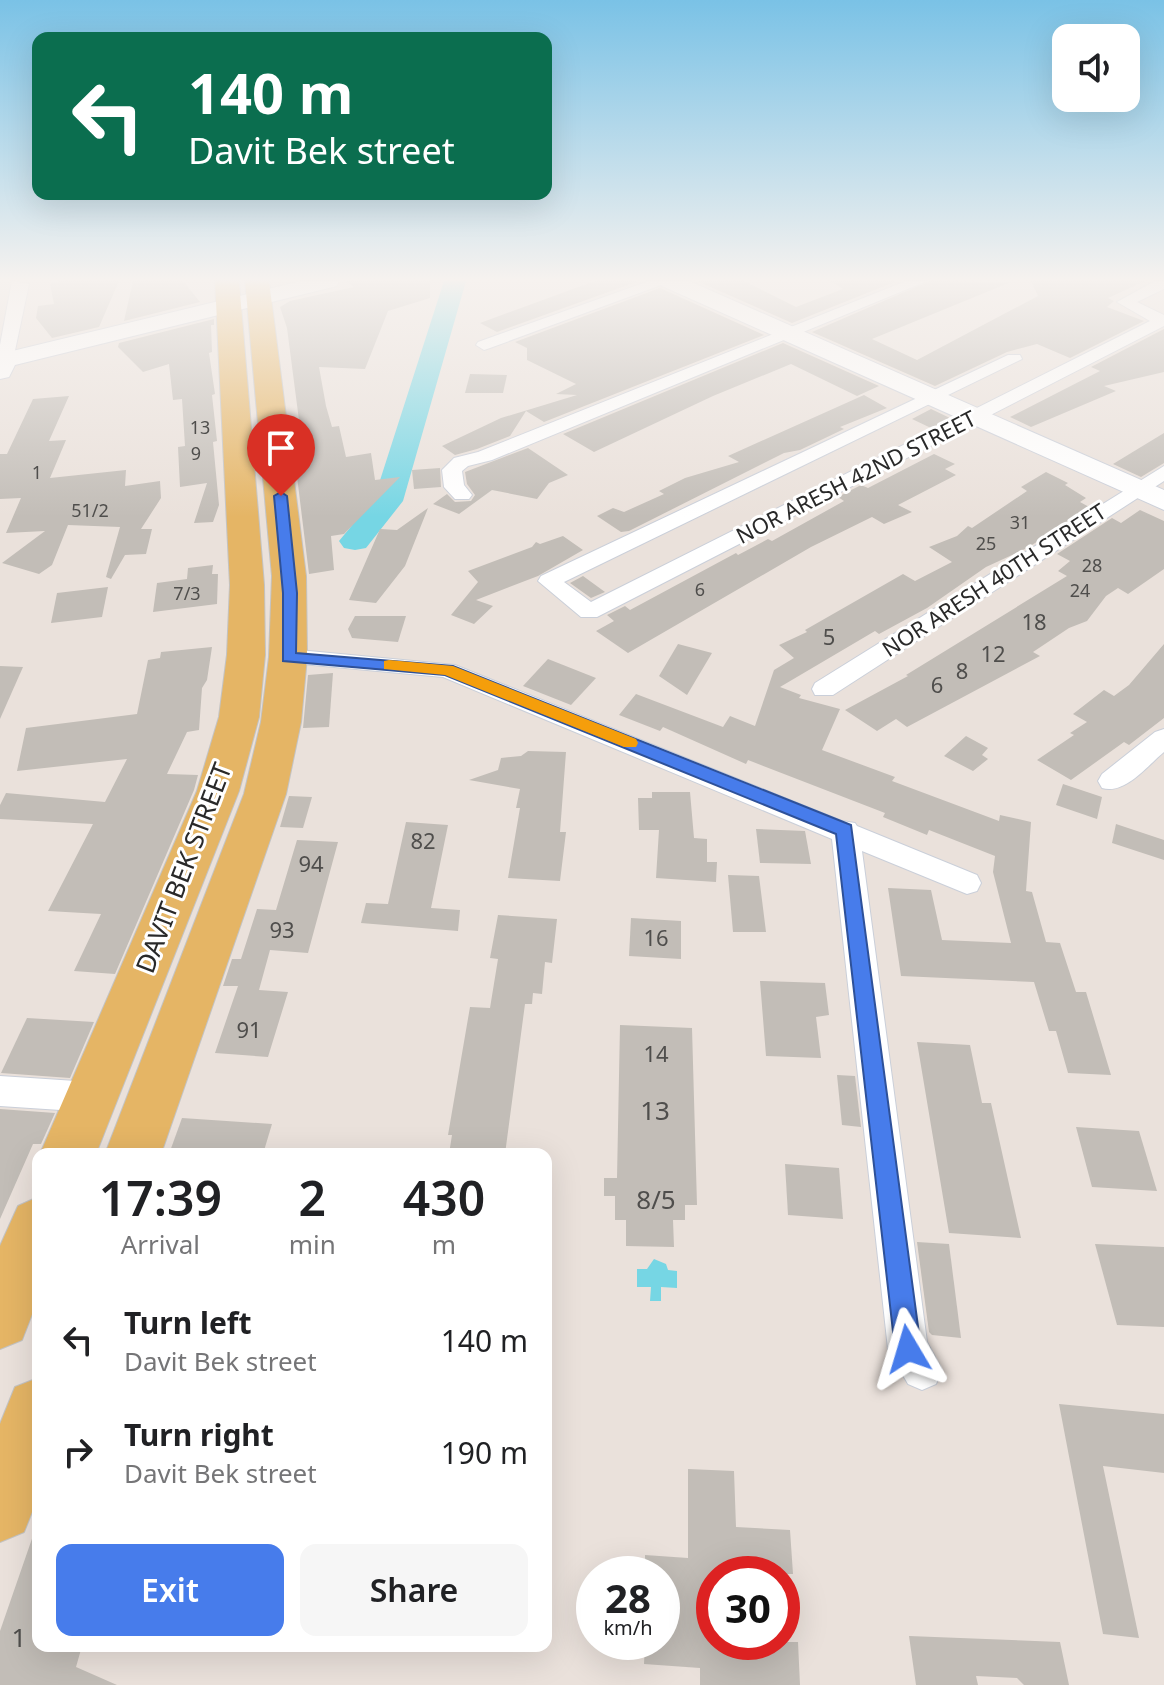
<!DOCTYPE html>
<style>
:root{--surface:#fff;--page:#f6f6f6;--text:#202124;--muted:#757577;--accent:#477ceb}
body{margin:0;font-family:"Noto Sans",sans-serif;background:var(--page);color:var(--text);height:100vh;display:flex;flex-direction:column;font-size:30px;white-space:nowrap}
*{box-sizing:border-box;margin:0}
p{font-size:26px;color:var(--muted)}
.icon{flex:none;width:44px;height:44px;fill:none;stroke:currentColor;stroke-width:2;stroke-linecap:round;stroke-linejoin:round}
.map{position:relative;flex:1;overflow:hidden}
.side{position:absolute;left:32px;top:1148px;width:520px;height:504px;display:flex;flex-direction:column;background:var(--surface);border-radius:16px;box-shadow:0 8px 32px #0002}
.side>*{flex:none}
.hud{position:absolute;left:32px;top:32px;width:520px;height:168px;border-radius:16px;box-shadow:0 8px 32px #0002;background:#0b6e4f;color:#fff;overflow:hidden}
.controls{position:absolute;left:1052px;top:24px;display:grid;gap:16px}
.controls a{display:grid;place-items:center;width:88px;height:88px;border-radius:16px;background:var(--surface);box-shadow:0 8px 32px #0002;font-size:40px}
.speed{position:absolute;left:576px;top:1556px;display:flex;gap:16px;font-size:40px;font-weight:700;text-align:center}
.speed>*{display:grid;place-content:center;width:104px;height:104px;border-radius:50%;background:var(--surface);box-shadow:0 8px 32px #0002;line-height:1}
.speed small{font-size:20px;font-weight:400}
.speed .limit{border:12px solid #d22;background:#fff;color:#111}
.pin{position:absolute;display:grid;place-items:center;width:68px;height:68px;color:#fff;margin:-82px -34px;border-radius:50% 50% 50% 0;rotate:-45deg;box-shadow:0 0 8px #0007}
.pin .icon{rotate:45deg}
.me{position:absolute;width:88px;margin:-44px;rotate:353deg;stroke-linejoin:round;filter:drop-shadow(0 0 6px #0008)}
.turn{display:flex;align-items:center;gap:28px;height:168px;padding:0 24px;font-size:36px}
.turn .icon{width:104px;height:104px;stroke-width:2.5}
.turn b{display:block;font-size:56px;line-height:68px}
.eta{display:flex;justify-content:space-evenly;align-items:center;height:136px;text-align:center}
.eta b{font-size:48px;font-weight:600;line-height:56px}
.action{display:flex;gap:16px;margin-top:auto;padding:16px 24px}
.action a{flex:1;height:92px;border-radius:16px;background:var(--accent);color:#fff;font-size:32px;font-weight:600;line-height:92px;text-align:center}
.action a+a{background:var(--page);color:var(--text)}
ul{padding:0;list-style:none}
li{display:flex;align-items:center;gap:24px;height:112px;padding:0 24px}
li div{flex:1}
li b{display:block;font-size:30px}
li em{font-style:normal}
.map>svg:first-child{display:block}
</style>
<div class="map">
<svg width="1164" height="1685" viewBox="0 0 1164 1685">
<rect width="100%" height="100%" fill="#eae1db"/>
<path fill="#76d6e4" d="M654,1259L666,1264L668,1270L677,1271V1288L661,1287V1301H650L651,1287H637V1269H647Z"/>
<g fill="none" stroke-linecap="round" stroke-linejoin="round">
<path fill="#76d6e4" fill-rule="evenodd" d="M444,281H466L403,501L366,548L355,550L344,548L339,541L374,499Z"/>
</g>
<g fill="#c2bdb7">
<path d="M60,281H119L99,327L52,338L36,318L38,306L54,304L50,284Z"/>
<path d="M133,281H183L200,302L124,321Z"/>
<path d="M346,281H430V298L388,311L365,369L319,367L326,406L332,427L339,426L346,457L371,453L375,480L400,477L344,534L331,536L334,570L309,574L294,452L303,451L287,328L280,307L290,301L354,287Z"/>
<path d="M595,281H639L497,332L480,323Z"/>
<path d="M697,281H744L796,307L843,289L830,281H897L792,323Z"/>
<path d="M930,281L1011,282L872,339L917,360L1038,296L1031,281H1145L1108,298L1114,301L1107,307L1144,321L1070,358L1037,344L1007,352L935,386L812,332Z"/>
<path d="M660,288L764,335L544,422L526,411L510,436L477,449L455,455L442,446L501,418L577,395L556,394L576,384L527,360V348L515,342Z"/>
<path d="M214,319V325H211L212,352L209,353L215,394L212,395L217,441L213,442L219,505L213,522L194,523L207,483L180,487L178,447L185,446L182,399L173,400L169,364L143,372L118,347L119,343Z"/>
<path d="M1164,329V372L1104,386L1116,391L1031,427L1010,417L1100,371L1091,367Z"/>
<path d="M783,343L879,386L857,396L791,364L713,396L594,452L563,434Z"/>
<path d="M470,374L507,375L503,393H465Z"/>
<path d="M864,395L887,408L840,427L844,429L800,450L784,453L629,531L621,532L597,516L613,508L624,512L664,494L659,491L685,478L739,462L728,456Z"/>
<path d="M69,396L49,441L66,440L50,478L126,470L125,486L160,481L161,498L141,529H152L146,554L125,555L111,579L106,577L120,527L68,525L52,565L39,574L2,563L45,531L6,533L21,498L0,499V454H7L33,399Z"/>
<path d="M931,409L950,418L931,428L912,419Z"/>
<path d="M1164,433V463L1141,477L1113,464Z"/>
<path d="M528,448L568,475L549,483L537,499L492,490L459,514L433,504L447,494L455,502L471,501L475,495L467,484L465,472Z"/>
<path d="M934,454L955,464L945,469L956,475L898,505L912,512L884,524L872,517L811,547L628,653L596,631L614,621L607,615L625,606L630,610L736,553L738,555L768,539L772,541L844,501L838,497L861,485L868,488Z"/>
<path d="M440,468L441,487L414,489L412,470Z"/>
<path d="M1046,472L1068,483L1065,485L1086,498L1080,502L1091,508L1027,548L986,567L927,608L879,634L875,631L780,687L801,695L799,698L840,709L822,750L895,777L892,781L999,821L1000,815L1031,822L1026,891L1032,892L1046,942L1060,943L1076,992H1086L1111,1075L1068,1073L1056,1031H1049L1034,982L901,976L888,888L931,890L942,940L1011,943L993,872L995,856L929,830L927,835L883,817L885,813L748,760L746,764L663,727L660,731L619,715L636,694L723,727L730,716L755,726L774,670L794,658L779,645L807,632L805,630L903,574L915,581L952,562L929,547L957,536L968,526L972,528L1027,491L1021,487Z"/>
<path d="M428,508L405,566L376,603L349,600L380,529L397,530Z"/>
<path d="M1140,510L1164,521V569L1128,594L1118,588L1106,596L1087,621L1069,628L1033,652L1040,656L907,727L896,719L877,731L845,710L908,676L906,675L1067,576L1058,571L1070,561L1057,554L1112,518L1121,523Z"/>
<path d="M563,536L583,550L538,576L476,600L493,606L474,624L451,615L478,582L468,571L532,547L536,542L540,544Z"/>
<path d="M213,565L212,574H218L217,604L153,612L157,583L187,579L188,568Z"/>
<path d="M583,576L605,592L591,598L570,583Z"/>
<path d="M108,587L102,617L51,623L57,593Z"/>
<path d="M355,616H406L398,642L352,638L348,629Z"/>
<path d="M678,644L712,653L687,695L659,676Z"/>
<path d="M1164,644V718L1129,745L1124,742L1071,780L1037,760L1074,735L1070,733L1087,722L1073,714L1104,690L1114,696L1129,685Z"/>
<path d="M212,647L207,680L202,688L199,730L187,732L167,774L198,775L194,790L115,974L74,971L101,914L48,911L93,824L0,819V805L6,793L105,802L127,759L17,771L26,728L137,714L148,660L160,658L161,652Z"/>
<path d="M548,659L596,678L571,705L523,686Z"/>
<path d="M0,666L23,667L0,719Z"/>
<path d="M333,673L329,727L303,728L308,675Z"/>
<path d="M966,736L988,748L982,755L988,759L973,771L944,756Z"/>
<path d="M528,751L566,752L560,832H566L560,881L508,878L520,808H516L520,789L469,780L498,770L501,758L521,756Z"/>
<path d="M1063,784L1102,797L1097,819L1056,805Z"/>
<path d="M652,792H690L694,838L707,839V862H717L716,882L656,878L659,830H639L638,798H652Z"/>
<path d="M289,796L312,797L303,828L280,827Z"/>
<path d="M406,822L448,825L431,908L460,910L458,931L361,923L366,903L388,904Z"/>
<path d="M1116,824L1164,840V860L1112,843Z"/>
<path d="M756,829L805,831L811,864L760,863Z"/>
<path d="M297,840L338,842L308,953L270,950L259,990L288,992L268,1057L215,1053L238,986H223L232,959H241L257,909L276,910Z"/>
<path d="M728,875L759,876L766,932H733Z"/>
<path d="M498,915L557,919L552,963L545,962L542,994L533,993L532,1004H525L505,1154H449L452,1135H448L470,1007L490,1008L498,959L490,958Z"/>
<path d="M631,918L681,921V959L629,956Z"/>
<path d="M760,981L825,983L829,1015L816,1017L821,1058L766,1056Z"/>
<path d="M27,1018L94,1022L70,1078L1,1073Z"/>
<path d="M620,1025L692,1028L697,1205H685V1220H673L674,1247L626,1246V1220H615V1196H604V1178H617Z"/>
<path d="M917,1042L970,1045L982,1103H991L1021,1238L949,1233Z"/>
<path d="M837,1075L855,1076L861,1127L842,1125Z"/>
<path d="M0,1109L55,1113L41,1144H33L0,1219Z"/>
<path d="M182,1118L272,1124L263,1154H169Z"/>
<path d="M1076,1127L1139,1131L1157,1191L1092,1187Z"/>
<path d="M785,1164L839,1168L843,1219L788,1215Z"/>
<path d="M917,1242L949,1244L961,1338L932,1335L929,1332Z"/>
<path d="M1095,1244L1164,1247V1327L1117,1325Z"/>
<path d="M1059,1404L1164,1414V1473L1103,1466L1139,1638L1103,1634Z"/>
<path d="M688,1469L734,1471L736,1527L790,1530L793,1574H714V1642H798L800,1685H700V1668L644,1664L645,1642H662V1574H645V1555L688,1558Z"/>
<path d="M35,1530L38,1531V1646H82L76,1667L117,1685H0V1631Z"/>
<path d="M909,1636L1060,1642L1069,1685H1024L1017,1678L976,1676L978,1685H916Z"/>
</g>
<g fill="none" stroke-linecap="round" stroke-linejoin="round">
<defs>
<g id="street">
<path d="M12,281L29,284L13,360L5,365L0,364V345Z"/>
<path d="M649,281H672L490,348L484,350L476,345L478,342Z"/>
<path d="M906,281H927L492,460L468,466L462,471L464,485L472,495L469,499H455L444,487L442,470L454,458L478,452Z"/>
<path d="M1155,281H1164V289L1137,302L1164,315V326L597,617H581L538,581L541,576L1008,355H1020L1022,359L564,582L591,602L1150,321L1117,302Z"/>
<path d="M1164,466V481L833,695H815L812,689L815,683Z"/>
<path d="M288,649L455,665L842,821L855,823L857,826L977,875L981,883L977,891L967,894L862,851L927,1342L942,1370L936,1384L922,1390L908,1384L888,1349L832,839L443,677L280,662L276,657L280,652Z"/>
<path d="M1164,729V752C1147,766 1125,795 1102,788L1098,781L1102,774L1155,732Z"/>
<path d="M0,1076L91,1082L103,1086L108,1097L103,1108L91,1112L0,1106Z"/>
</g>
<g id="secondary">
<path d="M301,281H339L337,286L15,365L9,377L0,379V354Z"/>
<path d="M660,281H689L1164,490V510L662,286Z"/>
</g>
<g id="primary">
<path d="M215,281H239L264,585L265,655L259,717L239,791L96,1154H40L197,791L219,717L227,655L230,585Z"/>
<path d="M245,281H269L306,576L307,657L301,722L286,794L161,1154H105L244,794L261,722L269,657L272,576Z"/>
<path d="M38,1197V1299L22,1340L0,1349V1246L18,1206Z"/>
<path d="M38,1378V1497L24,1532L0,1542V1424L15,1387Z"/>
</g>
</defs>
<use href="#street" stroke="#cacfd9" stroke-width="2"/>
<use href="#secondary" stroke="#cacfd9" stroke-width="2"/>
<use href="#primary" stroke="#c3c3c3" stroke-width="2"/>
<use href="#street" fill="#fff" fill-rule="evenodd"/>
<use href="#secondary" fill="#fff" fill-rule="evenodd"/>
<use href="#primary" fill="#e5b565" fill-rule="evenodd"/>
</g>
<linearGradient id="sky" x2="0" y2="1"><stop stop-color="#7ac2e6"/><stop offset="0.54" stop-color="#f6f2ef"/><stop offset="1" stop-color="#f6f2ef" stop-opacity="0"/></linearGradient>
<rect width="1164" height="517" fill="url(#sky)"/>
<path fill="#477ceb" stroke="#2e5199" stroke-width="2" d="M281,492L287,496L297,593L296,653L453,666L851,825L921,1349L918,1358L908,1362L899,1358L895,1349L836,834L445,675L283,661V593L274,496Z"/>
<path fill="#f59e0b" d="M389,660L453,666L636,739L638,743L636,747H624L445,675L384,669V661Z"/>
<g text-anchor="middle" stroke-width="6" stroke-linejoin="round" paint-order="stroke">
<g font-size="18" fill="#4f4e4c">
<text x="200" y="434">13</text>
<text x="196" y="460">9</text>
<text x="37" y="479">1</text>
<text x="90" y="517">51/2</text>
<text x="1020" y="529">31</text>
<text x="986" y="550">25</text>
<text x="1092" y="572">28</text>
<text x="700" y="596">6</text>
<text x="1080" y="597">24</text>
<text x="187" y="600">7/3</text>
</g>
<g font-size="22" fill="#292929" stroke="#fff">
<text transform="translate(856 477) rotate(-27)" y="8">NOR ARESH 42ND STREET</text>
<text transform="translate(994 580) rotate(-33)" y="8">NOR ARESH 40TH STREET</text>
</g>
<g font-size="22" fill="#4f4e4c">
<text x="1034" y="630">18</text>
<text x="829" y="645">5</text>
<text x="993" y="662">12</text>
<text x="962" y="679">8</text>
<text x="937" y="693">6</text>
<text x="423" y="849">82</text>
<text x="311" y="872">94</text>
<text x="282" y="938">93</text>
<text x="656" y="946">16</text>
<text x="249" y="1038">91</text>
<text x="656" y="1062">14</text>
</g>
<g font-size="26" fill="#292929" stroke="#fff">
<text transform="translate(184 868) rotate(-69)" y="9">DAVIT BEK STREET</text>
</g>
<g font-size="26" fill="#4f4e4c">
<text x="655" y="1120">13</text>
<text x="656" y="1209">8/5</text>
<text x="19" y="1647">1</text>
</g>
</g>
</svg>
<div class="controls">
<a><svg class="icon" aria-label="sound" viewBox="0 0 24 24"><path d="M4 9h4l5-4v14l-5-4H4zM17 9q2 3 0 6"/></svg></a>
</div>
<div class="speed"><div>28<small>km/h</small></div><div class="limit">30</div></div>
<div class="pin" style="left:281px;top:496px;background:#d93025"><svg class="icon" aria-label="arrive" viewBox="0 0 24 24"><path d="M6 21V4h12l-3 4 3 4H6"/></svg></div>
<svg class="me" style="left:908px;top:1349px" viewBox="-20 -20 40 40"><path d="M0-17L14 15 0 8-14 15z" fill="#477ceb" stroke="#fff" stroke-width="4"/></svg>
<div class="hud">
<div class="turn"><svg class="icon" aria-label="left" viewBox="0 0 24 24"><path d="M17 20v-9H6M10 6l-5 5 5 5"/></svg><div><b>140 m</b>Davit Bek street</div></div>
</div>
<section class="side">
<div class="eta">
<div><b>17:39</b><p>Arrival</p></div>
<div><b>2</b><p>min</p></div>
<div><b>430</b><p>m</p></div>
</div>
<ul>
<li><svg class="icon" aria-label="left" viewBox="0 0 24 24"><path d="M17 20v-9H6M10 6l-5 5 5 5"/></svg><div><b>Turn left</b><p>Davit Bek street</p></div><em>140 m</em></li>
<li><svg class="icon" aria-label="right" viewBox="0 0 24 24"><path d="M7 20v-9h11M14 6l5 5-5 5"/></svg><div><b>Turn right</b><p>Davit Bek street</p></div><em>190 m</em></li>
</ul>
<div class="action"><a>Exit</a><a>Share</a></div>
</section>
</div>
